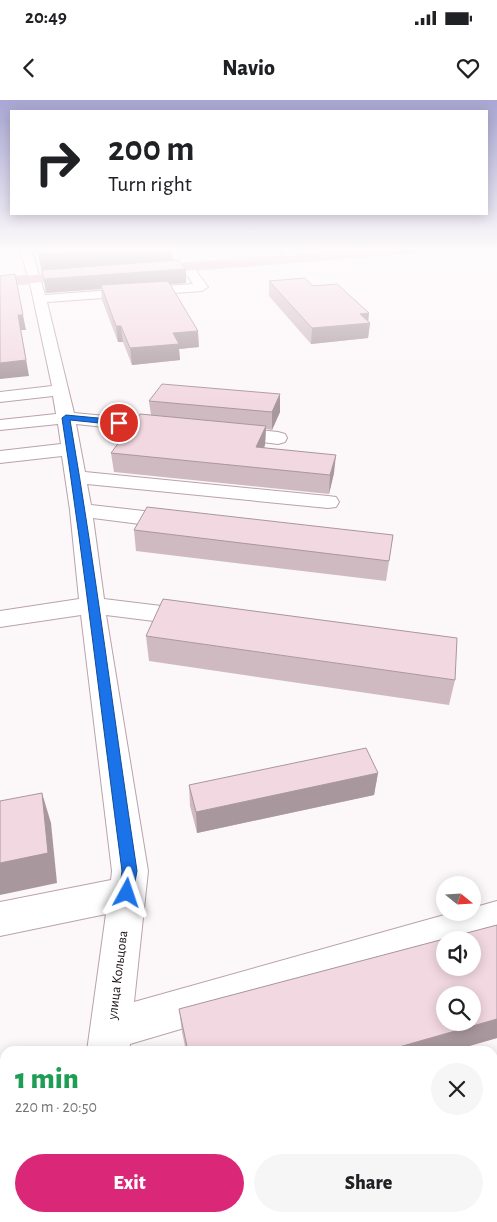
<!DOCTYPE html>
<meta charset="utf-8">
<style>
:root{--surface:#fff;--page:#f6f6f6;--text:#202124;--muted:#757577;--accent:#db2777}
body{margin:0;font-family:"Alegreya Sans",sans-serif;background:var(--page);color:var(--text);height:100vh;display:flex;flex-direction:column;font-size:19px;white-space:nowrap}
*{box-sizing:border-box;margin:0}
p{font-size:16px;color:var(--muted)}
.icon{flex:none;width:28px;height:28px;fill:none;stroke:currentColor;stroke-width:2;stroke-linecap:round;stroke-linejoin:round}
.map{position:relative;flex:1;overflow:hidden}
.drawer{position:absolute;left:0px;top:946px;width:498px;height:176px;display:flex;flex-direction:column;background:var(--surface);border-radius:15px 15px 0 0;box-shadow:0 2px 12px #0003}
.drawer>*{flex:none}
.top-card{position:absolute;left:10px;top:10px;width:478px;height:105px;border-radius:0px;box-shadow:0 2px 12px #0003;background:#fff;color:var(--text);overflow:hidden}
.needle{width:32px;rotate:108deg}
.controls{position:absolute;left:436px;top:776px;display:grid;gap:10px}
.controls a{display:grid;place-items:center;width:45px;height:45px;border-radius:50%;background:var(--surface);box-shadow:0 2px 12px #0003;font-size:25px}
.pin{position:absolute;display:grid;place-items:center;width:42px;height:42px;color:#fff;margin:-21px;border:2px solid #fff;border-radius:50%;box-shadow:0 1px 5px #0007}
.me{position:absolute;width:55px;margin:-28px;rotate:5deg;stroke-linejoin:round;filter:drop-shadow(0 0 4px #0008)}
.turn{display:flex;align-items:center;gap:18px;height:105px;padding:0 15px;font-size:22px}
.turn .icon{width:65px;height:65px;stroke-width:2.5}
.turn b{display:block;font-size:35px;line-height:42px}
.round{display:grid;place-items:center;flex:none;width:52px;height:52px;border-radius:26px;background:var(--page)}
.overview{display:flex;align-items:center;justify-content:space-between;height:85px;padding:0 15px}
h1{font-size:30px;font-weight:800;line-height:38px;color:#1e9e55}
.action{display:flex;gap:10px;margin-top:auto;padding:10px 15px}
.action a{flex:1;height:58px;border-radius:30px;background:var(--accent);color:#fff;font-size:20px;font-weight:800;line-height:58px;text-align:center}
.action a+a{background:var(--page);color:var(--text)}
.status{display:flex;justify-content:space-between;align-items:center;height:35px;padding:0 25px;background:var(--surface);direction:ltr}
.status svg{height:14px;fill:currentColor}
header{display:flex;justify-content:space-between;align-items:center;height:65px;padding:0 15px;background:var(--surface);font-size:22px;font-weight:800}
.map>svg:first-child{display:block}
</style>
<div class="status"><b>20:49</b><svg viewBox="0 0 49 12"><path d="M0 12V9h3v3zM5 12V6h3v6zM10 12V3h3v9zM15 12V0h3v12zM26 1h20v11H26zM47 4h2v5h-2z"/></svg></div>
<header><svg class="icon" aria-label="back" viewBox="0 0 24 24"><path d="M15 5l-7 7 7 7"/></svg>Navio<svg class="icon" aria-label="heart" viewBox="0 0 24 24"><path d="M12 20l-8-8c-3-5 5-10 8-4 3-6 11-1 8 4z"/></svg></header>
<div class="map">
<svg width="497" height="1122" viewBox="0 0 497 1122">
<rect width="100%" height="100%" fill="#fcf7f9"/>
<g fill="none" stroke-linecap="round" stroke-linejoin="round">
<defs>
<g id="minor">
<path d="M19,148H31L45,195L193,184L181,167L187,163L191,164L208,187L202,191L47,202L74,313L170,322L176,324L179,328L176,332L170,334L76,324L85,372L328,396L336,397L339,402L336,407L328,408L87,384L91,405L179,415L187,417L190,422L187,427L179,429L93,418L104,499L194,510L203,512L207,518L203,524L194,526L106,515L148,771L134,902L455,812H472V808L497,801V835L472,842V840H445V851L130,944L129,951H87L106,814L0,836V802L111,780L112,771L81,515L0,527V511L79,499L70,410L62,356L0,363V351L61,344L58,324L0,330V320L56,314L53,296L0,302V292L52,286L29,179Z"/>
<path d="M278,148H290L300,159L298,161H290Z"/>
<path d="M228,327L278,332L285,334L287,338L285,342L278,344L221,337L219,333L221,329Z"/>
<path d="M5,971V1015L0,1016V972Z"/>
<path d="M497,986V1032L492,1033V988Z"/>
<path d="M110,1118H172L170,1122H108Z"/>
<path d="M202,1118H252L254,1122H204Z"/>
</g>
<g id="major">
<path d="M386,148H438L432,151L147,174L141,170L147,166Z"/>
<path d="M81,171L85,172L87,175L85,178L0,186V178Z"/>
</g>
</defs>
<use href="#minor" stroke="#baa2ab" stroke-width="2"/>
<use href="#major" stroke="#d5d3d4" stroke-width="2"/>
<use href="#minor" fill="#fff" fill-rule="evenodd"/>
<use href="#major" fill="#e3b9ca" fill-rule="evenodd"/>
</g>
<g fill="#d0bac2">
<path d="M37,148H172L173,160L186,183L170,184L199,247L179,249L180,260L132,265L123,242H118L102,200L101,189L46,193Z"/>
<path d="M269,181L313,186L369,213L368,221L370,223L368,238L311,244L269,196Z"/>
<path d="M149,301L280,312L272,330L266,329L265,345L264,347L334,373L329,394L114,372L111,353L151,315Z"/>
<path d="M134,430L393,435L386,481L136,451Z"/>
<path d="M146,536L455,580L449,605L149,561Z"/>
<path d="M378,673L374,695L197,733L190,706L189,685Z"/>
<path d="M497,825V938L452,951H186L182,932L179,909Z"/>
</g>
<g fill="#a9979e">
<path d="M37,148H172L173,163L42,173Z"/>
<path d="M186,169V183L102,189L101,185V189L46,193L44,179Z"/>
<path d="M369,213L368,223H370L368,238L311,244L312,228L360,214Z"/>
<path d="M18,215H23L26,230H21L29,276L0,279V263Z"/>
<path d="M116,226H121L123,242H118Z"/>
<path d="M198,231L199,247L179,249L180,260L132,265L130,248L173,233Z"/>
<path d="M280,294V312L272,330V312Z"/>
<path d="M266,326L265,345L256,365V347Z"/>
<path d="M336,355L334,373L329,394L330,375Z"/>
<path d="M378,673L374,695L197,733L196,712Z"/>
<path d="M42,693L51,723L57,783L0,795V763Z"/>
<path d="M497,919V938L452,951H385Z"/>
</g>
<g fill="#f2d8e1" stroke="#a9979e" fill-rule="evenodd">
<path d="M37,148H118L39,154Z"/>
<path d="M179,160L186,169L44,179L42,170Z"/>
<path d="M15,174L23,215H18L26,260L0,263V176Z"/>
<path d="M305,178L313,186L337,184L369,213L360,214L370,223L312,228L269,181Z"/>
<path d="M168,181L198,231L173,233L179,244L130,248L121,226H116L101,185Z"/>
<path d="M162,284L280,294L272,312L149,301Z"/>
<path d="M140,314L266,326L256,347L336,355L330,375L111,353Z"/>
<path d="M147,407L393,435L389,461L134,430Z"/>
<path d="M163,499L457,538L455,580L146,536Z"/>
<path d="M366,648L378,673L196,712L189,685Z"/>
<path d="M42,693L48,753L0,763V701Z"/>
<path d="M497,825V919L385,951H188L179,909ZM445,840H472V868H445ZM445,895H472V922H445Z"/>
</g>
<linearGradient id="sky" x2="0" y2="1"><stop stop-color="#a9a6d4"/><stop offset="0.49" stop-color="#fefbfc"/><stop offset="1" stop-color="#fefbfc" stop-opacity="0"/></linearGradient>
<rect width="497" height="305" fill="url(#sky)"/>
<path fill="#1a73e8" stroke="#114b97" d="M66,315L119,320L122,323L119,325L70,320C96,470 114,621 137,771L132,798L127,800L122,798L119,793L122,771C102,620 85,468 62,318Z"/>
<g text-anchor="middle" stroke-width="4" stroke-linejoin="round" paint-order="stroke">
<g font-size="14" fill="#150d10" stroke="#fff">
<text transform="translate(117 875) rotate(-83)" y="5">улица Кольцова</text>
</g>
</g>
</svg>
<div class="controls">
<a><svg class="needle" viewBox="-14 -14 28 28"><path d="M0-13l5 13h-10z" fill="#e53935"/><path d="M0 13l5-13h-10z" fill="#757577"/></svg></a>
<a><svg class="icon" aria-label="sound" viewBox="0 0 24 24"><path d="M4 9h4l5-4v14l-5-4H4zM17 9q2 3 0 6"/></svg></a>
<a><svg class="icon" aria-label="search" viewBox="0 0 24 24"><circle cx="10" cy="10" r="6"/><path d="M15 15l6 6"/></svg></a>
</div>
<div class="pin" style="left:119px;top:323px;background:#d93025"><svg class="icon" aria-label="arrive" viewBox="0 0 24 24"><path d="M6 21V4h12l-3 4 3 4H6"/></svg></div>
<svg class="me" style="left:127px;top:793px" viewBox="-20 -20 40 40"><path d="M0-17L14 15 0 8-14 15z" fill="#1a73e8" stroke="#fff" stroke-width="4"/></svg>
<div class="top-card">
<div class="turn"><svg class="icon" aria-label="right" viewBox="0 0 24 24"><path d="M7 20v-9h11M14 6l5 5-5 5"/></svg><div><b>200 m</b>Turn right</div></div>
</div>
<section class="drawer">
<div class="overview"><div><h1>1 min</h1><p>220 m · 20:50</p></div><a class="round"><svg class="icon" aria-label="close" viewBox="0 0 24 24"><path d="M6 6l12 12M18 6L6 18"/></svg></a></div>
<div class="action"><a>Exit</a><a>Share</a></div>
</section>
</div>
